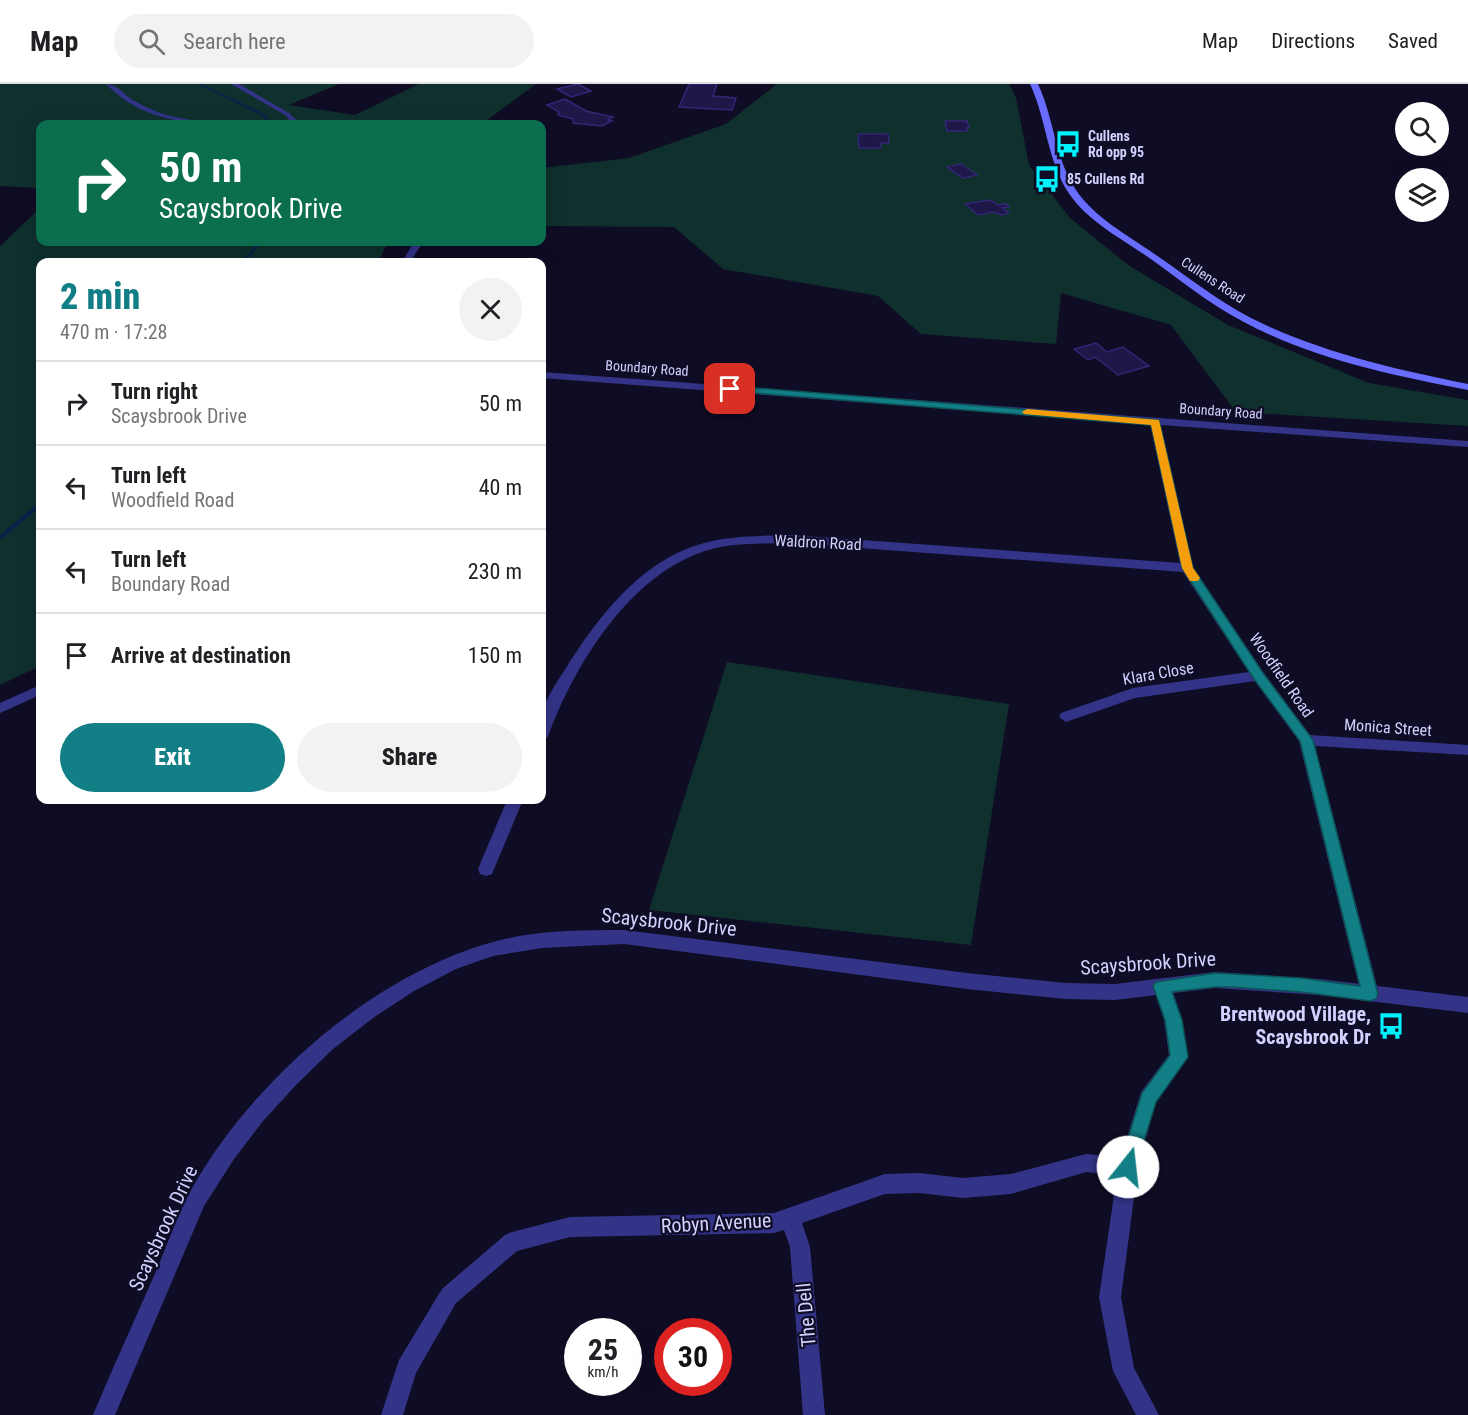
<!DOCTYPE html>
<meta charset="utf-8">
<style>
:root{--surface:#fff;--page:#f2f2f2;--text:#202124;--muted:#757577;--line:#e0e0e0;--accent:#127e85}
body{margin:0;font-family:"Roboto Condensed",sans-serif;background:var(--page);color:var(--text);height:100vh;display:flex;flex-direction:column;font-size:22px;white-space:nowrap}
*{box-sizing:border-box;margin:0}
p{font-size:20px;color:var(--muted)}
.icon{flex:none;width:33px;height:33px;fill:none;stroke:currentColor;stroke-width:2;stroke-linecap:round;stroke-linejoin:round}
.map{position:relative;flex:1;overflow:hidden}
.sheet{position:absolute;left:36px;top:174px;width:510px;height:546px;display:flex;flex-direction:column;background:var(--surface);border-radius:12px;box-shadow:0 6px 24px #0002}
.sheet>*{flex:none}
.guide{position:absolute;left:36px;top:36px;width:510px;height:126px;border-radius:12px;box-shadow:0 6px 24px #0002;background:#0b6e4f;color:#fff;overflow:hidden}
.tools{position:absolute;left:1395px;top:18px;display:grid;gap:12px}
.tools a{display:grid;place-items:center;width:54px;height:54px;border-radius:50%;background:var(--surface);box-shadow:0 6px 24px #0002;font-size:30px}
.speed{position:absolute;left:564px;top:1234px;display:flex;gap:12px;font-size:30px;font-weight:700;text-align:center}
.speed>*{display:grid;place-content:center;width:78px;height:78px;border-radius:50%;background:var(--surface);box-shadow:0 6px 24px #0002;line-height:1}
.speed small{font-size:15px;font-weight:400}
.speed .limit{border:9px solid #d22;background:#fff;color:#111}
.pin{position:absolute;display:grid;place-items:center;width:51px;height:51px;color:#fff;margin:-26px;border-radius:12px;box-shadow:0 3px 9px #0006}
.me{position:absolute;width:66px;margin:-33px;rotate:16deg;stroke-linejoin:round;filter:drop-shadow(0 0 4px #0008)}
.turn{display:flex;align-items:center;gap:21px;height:126px;padding:0 24px;font-size:27px}
.turn .icon{width:78px;height:78px;stroke-width:2.5}
.turn b{display:block;font-size:42px;line-height:51px}
.round{display:grid;place-items:center;flex:none;width:63px;height:63px;border-radius:32px;background:var(--page)}
.head{display:flex;align-items:center;justify-content:space-between;height:102px;padding:0 24px}
h1{font-size:36px;font-weight:800;line-height:45px;color:var(--accent)}
.primary-button{display:flex;gap:12px;margin-top:auto;padding:12px 24px}
.primary-button a{flex:1;height:69px;border-radius:36px;background:var(--accent);color:#fff;font-size:24px;font-weight:800;line-height:69px;text-align:center}
.primary-button a+a{background:var(--page);color:var(--text)}
ul{padding:0;list-style:none}
li{display:flex;align-items:center;gap:18px;height:84px;padding:0 24px;border-top:2px solid var(--line)}
li div{flex:1}
li b{display:block;font-size:22px}
li em{font-style:normal}
header{display:flex;align-items:center;gap:36px;box-sizing:border-box;height:84px;padding:0 30px;background:var(--surface);border-bottom:2px solid var(--line)}
header strong{font-size:28px}
nav{display:flex;gap:33px;margin-inline-start:auto;font-size:21px}
.search{width:420px;height:54px;background:var(--page);display:flex;align-items:center;gap:15px;box-sizing:border-box;padding:0 21px;border-radius:33px;color:var(--muted);font-size:22px}
.map>svg:first-child{display:block}
</style>
<header>
<strong>Map</strong>
<div class="search"><svg class="icon" aria-label="search" viewBox="0 0 24 24"><circle cx="10" cy="10" r="6"/><path d="M15 15l6 6"/></svg>Search here</div>
<nav><a>Map</a><a>Directions</a><a>Saved</a></nav>
</header>
<div class="map">
<svg width="1468" height="1331" viewBox="0 0 1468 1331">
<rect width="100%" height="100%" fill="#0f0c25"/>
<g fill="#0f302d">
<path d="M0,0H339L289,21L355,31L419,0H536L482,40H40V104L0,102Z"/>
<path d="M777,0H1009L1016,14L1029,81L1070,134L1128,181L1228,241L1369,299L1468,316V342L1236,328L1171,241L1061,209L1056,260L921,250L878,212L723,185L674,143L542,142V84L629,74L726,40Z"/>
<path d="M40,124V158H388L378,178H40V582L0,601V162Z"/>
<path d="M727,578L1009,620L971,861L649,826Z"/>
</g>
<g fill="none" stroke-linecap="round" stroke-linejoin="round">
<g fill="#072349" fill-rule="evenodd">
<path d="M197,0H202L265,30L272,40H268L263,32Z"/>
<path d="M258,158H262L245,178H241Z"/>
<path d="M40,418V423L2,455L0,456V451L38,419Z"/>
</g>
</g>
<g fill="#1e1748" stroke="#322776" stroke-width="1.5">
<path d="M578,0L591,7L571,13L557,5Z"/>
<path d="M689,0H717L713,12L736,14L732,26L679,23Z"/>
<path d="M565,15L586,27L613,33L608,36L612,37L602,42L573,39V35L558,31L559,28L547,21Z"/>
<path d="M945,37H967L969,44H966L967,47H947Z"/>
<path d="M858,50H888L889,59H880L881,64H859Z"/>
<path d="M961,80L977,91L963,94L947,83Z"/>
<path d="M990,116L998,121L1006,120L1009,123L1002,124L1009,129L1002,131L992,128L978,131L965,120Z"/>
<path d="M1096,259L1107,268L1123,263L1149,282L1118,291L1095,273L1088,276L1074,265Z"/>
</g>
<g fill="none" stroke-linecap="round" stroke-linejoin="round">
<g fill="#333488" fill-rule="evenodd">
<path d="M106,0C117,0 123,10 133,16C145,23 158,29 171,32C207,41 246,37 283,38L287,40C270,42 252,40 235,40C187,40 142,37 106,0Z"/>
<path d="M231,0H239L289,29L301,40H293L285,31Z"/>
<path d="M40,601V611L0,629V619Z"/>
</g>
<g fill="#333488" fill-rule="evenodd">
<path d="M414,158H423L410,178H402Z"/>
<path d="M542,288L1468,357V363L1161,341L1193,484L1264,589L1310,651L1468,661V671L1315,662L1379,910L1376,915L1370,918L1364,915L1361,910L1299,657L1255,597L1135,614L1066,638L1059,633L1061,629L1133,604L1249,588L1183,488L792,459C763,460 733,458 705,467C630,491 575,580 549,650L547,654L542,655C542,648 540,640 542,632C544,617 555,601 564,587C594,539 631,489 684,466C718,451 756,452 792,451L1180,479L1150,340L542,294Z"/>
<path d="M507,716H523L494,785L492,790L486,792L480,790L478,785Z"/>
<path d="M1162,894L1168,897C1180,921 1184,947 1188,973L1156,1018L1138,1083L1121,1213L1134,1284L1159,1331H1136L1113,1287L1099,1213L1117,1091L1086,1088L1011,1110L963,1114L919,1109L885,1110L802,1139L810,1163L825,1331H803L790,1163L784,1146L774,1149L570,1153L517,1167L456,1219L416,1289L403,1331H381L399,1276L442,1205L505,1151L512,1148L570,1133L774,1129L885,1090L919,1089L963,1094L1011,1090L1086,1070L1121,1073L1141,1008L1169,971L1164,936L1153,902L1156,897Z"/>
</g>
<path fill="#333488" fill-rule="evenodd" d="M624,846L967,889L1065,899L1115,900L1215,888L1319,895L1468,913V929L1319,911L1215,904L1115,916L1065,915L967,905L624,860L542,864L493,872L456,885L414,907L373,934L333,965L297,1000L263,1037L234,1075L204,1122L115,1331H93C112,1285 133,1240 153,1194C166,1165 176,1134 191,1106C251,998 373,891 493,858C535,846 581,846 624,846Z"/>
<path fill="#686cff" fill-rule="evenodd" d="M1030,0H1038C1054,34 1055,75 1076,106C1094,133 1127,151 1153,169C1186,191 1216,216 1251,234C1319,268 1394,285 1468,300V306C1391,291 1312,275 1242,237C1208,219 1179,195 1148,173C1122,155 1089,138 1070,111C1047,78 1047,36 1030,0Z"/>
</g>
<path fill="#127e85" stroke="#0c5256" stroke-width="1.5" d="M730,302L1159,336L1193,484L1263,589L1313,656L1378,910L1376,915L1370,917L1301,908L1232,903H1215L1172,908L1182,936L1188,973L1156,1018L1134,1089L1128,1092L1122,1089L1119,1083L1142,1009L1170,971L1165,936L1153,902L1156,898L1215,889L1301,894L1360,902L1300,657L1254,595L1182,484L1151,341L727,307V303Z"/>
<path fill="#f59e0b" d="M1027,325L1159,336L1193,484L1200,494L1198,497H1190L1182,484L1151,341L1024,330L1022,328Z"/>
<defs>
<symbol id="bus-bare" viewBox="-9 -9 18 18"><path d="M-5-6H5V4H4V6H2V4H-2V6H-4V4H-5ZM-3.5-4V0h7V-4ZM-3.5 1.2v1.5H-2V1.2ZM2 1.2v1.5H3.5V1.2Z" fill="#00f0fc" stroke="#0f0c25" stroke-width="2.5" paint-order="stroke"/></symbol>
</defs>
<g fill-rule="evenodd">
<use href="#bus-bare" x="1049" y="41" width="38" height="38"/>
<use href="#bus-bare" x="1028" y="76" width="38" height="38"/>
<use href="#bus-bare" x="1372" y="923" width="38" height="38"/>
</g>
<g text-anchor="middle" stroke-width="4.5" stroke-linejoin="round" paint-order="stroke">
<g font-size="14" font-weight="bold" fill="#d3d1ff" stroke="#0f0c25" text-anchor="start">
<text x="1088" y="57">Cullens<tspan x="1088" dy="16">Rd opp 95</tspan></text>
<text x="1067" y="100">85 Cullens Rd</text>
</g>
<g font-size="14" fill="#d3d1ff" stroke="#0f0c25">
<text transform="translate(1213 196) rotate(33)" y="5">Cullens Road</text>
<text transform="translate(647 284) rotate(4)" y="5">Boundary Road</text>
<text transform="translate(1221 327) rotate(4)" y="5">Boundary Road</text>
</g>
<g font-size="16" fill="#d3d1ff" stroke="#0f0c25">
<text transform="translate(818 458) rotate(3)" y="6">Waldron Road</text>
<text transform="translate(1158 589) rotate(-10)" y="6">Klara Close</text>
<text transform="translate(1282 591) rotate(55)" y="6">Woodfield Road</text>
<text transform="translate(1388 643) rotate(4)" y="6">Monica Street</text>
</g>
<g font-size="20" fill="#d3d1ff" stroke="#0f0c25">
<text transform="translate(669 838) rotate(6)" y="7">Scaysbrook Drive</text>
<text transform="translate(1148 879) rotate(-4)" y="7">Scaysbrook Drive</text>
<text transform="translate(716 1139) rotate(-3)" y="7">Robyn Avenue</text>
<text transform="translate(163 1144) rotate(-65)" y="7">Scaysbrook Drive</text>
<text transform="translate(806 1231) rotate(-95)" y="7">The Dell</text>
</g>
<g font-size="20" font-weight="bold" fill="#d3d1ff" stroke="#0f0c25" text-anchor="end">
<text x="1371" y="937">Brentwood Village,<tspan x="1371" dy="23">Scaysbrook Dr</tspan></text>
</g>
</g>
</svg>
<div class="tools">
<a><svg class="icon" aria-label="search" viewBox="0 0 24 24"><circle cx="10" cy="10" r="6"/><path d="M15 15l6 6"/></svg></a>
<a><svg class="icon" aria-label="layers" viewBox="0 0 24 24"><path d="M12 4l9 5-9 5-9-5zM3 14l9 5 9-5"/></svg></a>
</div>
<div class="speed"><div>25<small>km/h</small></div><div class="limit">30</div></div>
<div class="pin" style="left:730px;top:305px;background:#d93025"><svg class="icon" aria-label="arrive" viewBox="0 0 24 24"><path d="M6 21V4h12l-3 4 3 4H6"/></svg></div>
<svg class="me" style="left:1128px;top:1083px" viewBox="-20 -20 40 40"><circle r="19" fill="#fff"/><path d="M0-13L10 11 0 6-10 11z" fill="#127e85"/></svg>
<div class="guide">
<div class="turn"><svg class="icon" aria-label="right" viewBox="0 0 24 24"><path d="M7 20v-9h11M14 6l5 5-5 5"/></svg><div><b>50 m</b>Scaysbrook Drive</div></div>
</div>
<section class="sheet">
<div class="head"><div><h1>2 min</h1><p>470 m · 17:28</p></div><a class="round"><svg class="icon" aria-label="close" viewBox="0 0 24 24"><path d="M6 6l12 12M18 6L6 18"/></svg></a></div>
<ul>
<li><svg class="icon" aria-label="right" viewBox="0 0 24 24"><path d="M7 20v-9h11M14 6l5 5-5 5"/></svg><div><b>Turn right</b><p>Scaysbrook Drive</p></div><em>50 m</em></li>
<li><svg class="icon" aria-label="left" viewBox="0 0 24 24"><path d="M17 20v-9H6M10 6l-5 5 5 5"/></svg><div><b>Turn left</b><p>Woodfield Road</p></div><em>40 m</em></li>
<li><svg class="icon" aria-label="left" viewBox="0 0 24 24"><path d="M17 20v-9H6M10 6l-5 5 5 5"/></svg><div><b>Turn left</b><p>Boundary Road</p></div><em>230 m</em></li>
<li><svg class="icon" aria-label="arrive" viewBox="0 0 24 24"><path d="M6 21V4h12l-3 4 3 4H6"/></svg><div><b>Arrive at destination</b></div><em>150 m</em></li>
</ul>
<div class="primary-button"><a>Exit</a><a>Share</a></div>
</section>
</div>
